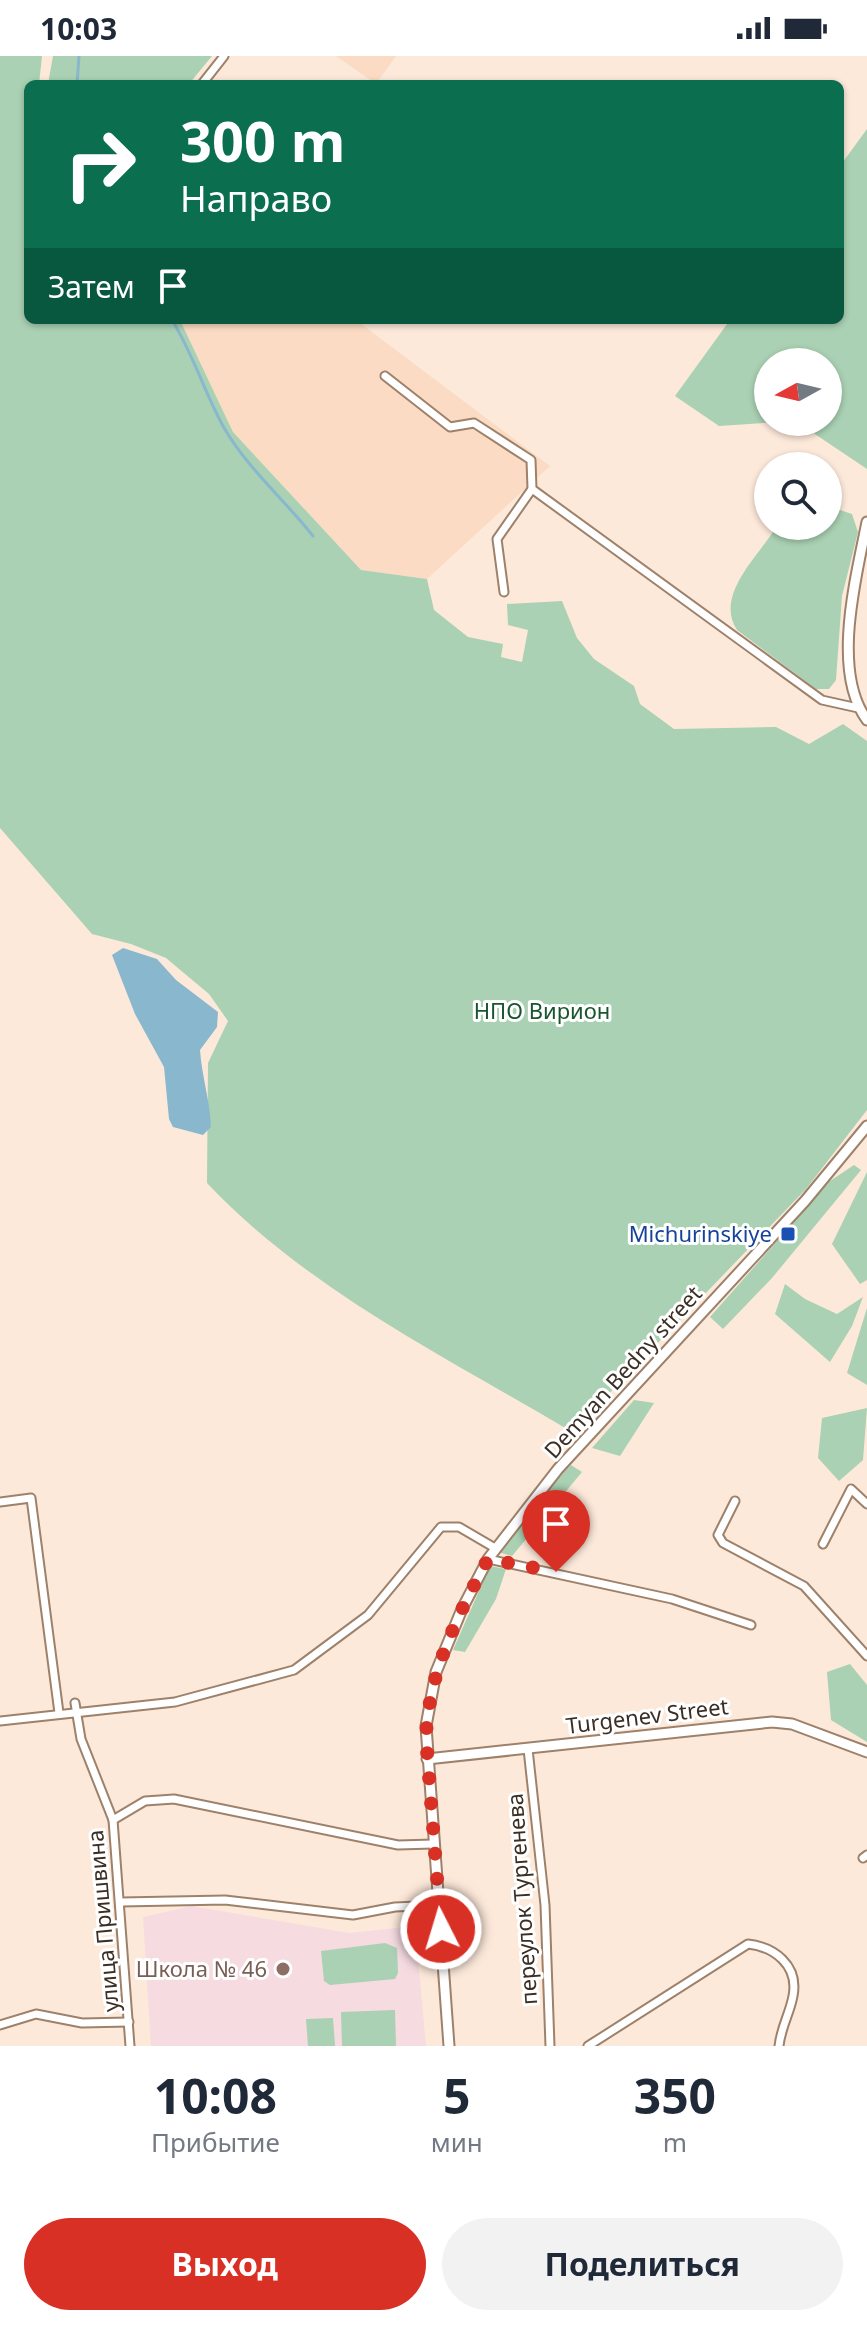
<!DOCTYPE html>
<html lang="ru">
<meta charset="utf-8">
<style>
:root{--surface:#fff;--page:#f2f2f3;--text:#1f2937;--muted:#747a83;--accent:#d93025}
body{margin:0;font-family:"Noto Sans",sans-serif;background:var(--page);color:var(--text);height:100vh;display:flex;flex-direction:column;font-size:30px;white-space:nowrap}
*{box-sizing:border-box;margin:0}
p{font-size:26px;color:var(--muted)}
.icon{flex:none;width:44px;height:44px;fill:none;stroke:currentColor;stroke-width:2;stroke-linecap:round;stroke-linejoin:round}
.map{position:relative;height:1990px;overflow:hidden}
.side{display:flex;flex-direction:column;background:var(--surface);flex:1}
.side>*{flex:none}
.hud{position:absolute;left:24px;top:24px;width:820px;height:244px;border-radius:12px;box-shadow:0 2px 6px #0004;background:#0b6e4f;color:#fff;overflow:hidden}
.needle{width:52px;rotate:262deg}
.buttons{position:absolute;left:754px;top:292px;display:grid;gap:16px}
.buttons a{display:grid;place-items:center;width:88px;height:88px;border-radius:50%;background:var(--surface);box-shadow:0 2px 6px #0004;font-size:40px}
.pin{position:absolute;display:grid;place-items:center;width:68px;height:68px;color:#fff;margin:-82px -34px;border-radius:50% 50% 50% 0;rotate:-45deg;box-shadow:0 0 8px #0007}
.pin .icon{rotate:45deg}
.me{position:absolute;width:88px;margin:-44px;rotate:355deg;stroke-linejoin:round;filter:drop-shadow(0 0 6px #0008)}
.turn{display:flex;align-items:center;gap:28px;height:168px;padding:0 24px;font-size:36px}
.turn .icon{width:104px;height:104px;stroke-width:2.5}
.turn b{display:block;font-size:56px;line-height:68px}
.then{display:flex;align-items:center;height:76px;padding:0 24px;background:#0003;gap:16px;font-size:30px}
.eta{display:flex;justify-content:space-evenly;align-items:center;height:136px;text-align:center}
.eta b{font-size:48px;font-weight:700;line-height:56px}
.primary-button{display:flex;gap:16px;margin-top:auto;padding:16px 24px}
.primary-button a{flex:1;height:92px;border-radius:48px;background:var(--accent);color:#fff;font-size:32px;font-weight:700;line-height:92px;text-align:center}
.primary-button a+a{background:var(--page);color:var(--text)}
.status{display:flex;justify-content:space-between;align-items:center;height:56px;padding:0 40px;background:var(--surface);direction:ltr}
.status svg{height:22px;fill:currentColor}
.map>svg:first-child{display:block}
</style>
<div class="status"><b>10:03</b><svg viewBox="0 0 49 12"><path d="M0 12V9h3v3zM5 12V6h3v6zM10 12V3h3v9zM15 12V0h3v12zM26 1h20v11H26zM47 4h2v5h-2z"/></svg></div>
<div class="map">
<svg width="867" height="1990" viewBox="0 0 867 1990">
<rect width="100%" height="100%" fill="#fde9da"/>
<g fill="#fbdbc3">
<path d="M336,0H396L376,28Z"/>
<path d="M180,264H356L550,410L427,523L361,514L233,376Z"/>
</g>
<path fill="#f6dbe1" d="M192,1850L349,1877L415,1870L426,1990H151L143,1861Z"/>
<g fill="#aad1b3">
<path d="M0,0H42L39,28H28V264H180L233,376L361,514L427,523L434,554L468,581L503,588L501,601L522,606L528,574L508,569L507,548L562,545L577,582L594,603L634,630L640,648L674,673L776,671L809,688L843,668L867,685V1054L806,1133L572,1376C446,1301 308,1234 207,1127L208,1007L228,965L209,938L166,902L131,888L92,878L0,772Z"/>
<path d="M53,0H212L189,28H48Z"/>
<path d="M867,73V413L797,366H828V306H768V366H778L719,370L675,340L730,264H840V110Z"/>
<path d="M828,450L852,458L858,476L842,540L836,624L829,633H816L737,574C715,541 755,503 773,476L781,470H828Z"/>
<path d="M854,1109L861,1114L772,1222L723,1273L710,1261L830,1125Z"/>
<path d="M867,1116V1224L860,1228L832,1188Z"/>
<path d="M785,1228L805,1243L837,1258L863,1241L852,1270L830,1306L775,1258Z"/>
<path d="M867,1252V1329L847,1317Z"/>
<path d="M634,1344L654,1347L620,1400L592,1392Z"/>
<path d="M867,1352L863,1404L839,1425L818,1402L822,1362Z"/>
<path d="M571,1409L582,1416L512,1500L498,1496L550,1428Z"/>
<path d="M490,1510L506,1513L496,1543L465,1596L453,1594Z"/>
<path d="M850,1608L867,1629V1686L831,1664L827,1616Z"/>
<path d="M385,1887L397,1892L398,1917L395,1923L330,1929L324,1925L321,1895Z"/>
<path d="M395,1954L396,1990H342L341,1956Z"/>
<path d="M333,1962L335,1990H308L306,1963Z"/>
</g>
<path fill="#89b7ce" d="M123,892L157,903L176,924L218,956L217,971L200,994C202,1022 210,1044 211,1071L203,1079L173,1071L169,1063L164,1011L135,958L112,899Z"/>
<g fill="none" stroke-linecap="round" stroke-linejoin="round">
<g stroke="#89b7ce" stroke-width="3">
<path d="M77,28L79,0"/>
<path d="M172,264C193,298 204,335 223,370C246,411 284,443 313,480"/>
</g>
<defs>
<g id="minor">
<path d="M202,28L224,0"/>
<path d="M385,320L450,371L474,367L531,404L532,433L497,483L504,536"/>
<path d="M532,433L822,644L858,652"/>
<path d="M735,1445L718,1479L723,1487L804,1530L867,1600"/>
<path d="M0,1446L31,1442L59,1657"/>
<path d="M823,1488L851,1433L867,1448"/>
<path d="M488,1503L672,1543L751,1569"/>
<path d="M75,1647L81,1683L113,1764L130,1990"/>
<path d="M0,1665L175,1646L294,1614L368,1559L441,1471H459L495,1492"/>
<path d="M528,1693L545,1849L550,1990"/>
<path d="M113,1764L145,1745L174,1743L398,1789L433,1788"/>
<path d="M863,1802L867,1799"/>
<path d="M121,1846L225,1844L353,1859L395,1851L439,1849"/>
<path d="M0,1969L36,1958L82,1967L129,1966"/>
<path d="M588,1990L748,1888C774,1891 799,1909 793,1940C790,1957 781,1971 779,1990"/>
</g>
<g id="tertiary">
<path d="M867,466C856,521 831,616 867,664"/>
<path d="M427,1703L772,1666L792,1668L867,1696"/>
<path d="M449,1990L426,1670L436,1616L462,1553L488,1503L558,1413L805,1145L867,1070"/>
</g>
</defs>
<use href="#minor" stroke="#9e816a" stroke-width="11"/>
<use href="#tertiary" stroke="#9e816a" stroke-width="13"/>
<use href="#minor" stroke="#fff" stroke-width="7"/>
<use href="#tertiary" stroke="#fff" stroke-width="9"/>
</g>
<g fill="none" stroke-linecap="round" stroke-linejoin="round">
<path stroke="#d93025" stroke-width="14" stroke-dasharray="0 25.2" d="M441,1873L426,1682C428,1617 458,1559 488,1503L556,1516"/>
</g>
<rect fill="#1a4fb4" stroke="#fff" stroke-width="3" x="780" y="1170" width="16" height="16" rx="4"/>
<circle fill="#8d6e63" stroke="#fff" stroke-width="3" cx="283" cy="1913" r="8"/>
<g text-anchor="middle" stroke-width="6" stroke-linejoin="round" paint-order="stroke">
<g font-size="22" fill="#19562f" stroke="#fff">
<text x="542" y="963">НПО Вирион</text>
</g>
<g font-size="22" fill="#164399" stroke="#fff" text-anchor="end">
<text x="772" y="1186">Michurinskiye</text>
</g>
<g font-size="22" fill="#3b2f25" stroke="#fff">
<text transform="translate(623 1316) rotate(-48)" y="8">Demyan Bedny street</text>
<text transform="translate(647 1660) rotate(-7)" y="8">Turgenev Street</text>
<text transform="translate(522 1843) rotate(-94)" y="8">переулок Тургенева</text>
<text transform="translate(103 1865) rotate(-95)" y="8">улица Пришвина</text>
</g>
<g font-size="22" fill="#785e54" stroke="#fff" text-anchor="end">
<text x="267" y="1921">Школа № 46</text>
</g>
</g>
</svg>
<div class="buttons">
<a><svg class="needle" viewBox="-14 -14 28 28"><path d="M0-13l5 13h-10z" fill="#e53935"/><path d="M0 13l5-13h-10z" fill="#747a83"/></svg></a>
<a><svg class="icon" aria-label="search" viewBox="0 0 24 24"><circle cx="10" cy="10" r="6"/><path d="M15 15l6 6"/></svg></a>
</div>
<div class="pin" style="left:556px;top:1516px;background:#d93025"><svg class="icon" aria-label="arrive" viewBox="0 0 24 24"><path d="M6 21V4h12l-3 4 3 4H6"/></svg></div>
<svg class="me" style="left:441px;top:1873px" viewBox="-20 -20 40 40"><circle r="17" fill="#d93025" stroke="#fff" stroke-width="3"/><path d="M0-11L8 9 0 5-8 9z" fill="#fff"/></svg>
<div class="hud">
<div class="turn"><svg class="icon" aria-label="right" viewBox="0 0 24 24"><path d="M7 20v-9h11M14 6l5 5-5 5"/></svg><div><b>300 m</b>Направо</div></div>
<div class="then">Затем<svg class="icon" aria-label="arrive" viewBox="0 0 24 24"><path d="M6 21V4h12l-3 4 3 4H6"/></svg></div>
</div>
</div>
<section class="side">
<div class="eta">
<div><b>10:08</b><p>Прибытие</p></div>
<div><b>5</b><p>мин</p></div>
<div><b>350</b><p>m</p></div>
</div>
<div class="primary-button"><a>Выход</a><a>Поделиться</a></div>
</section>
